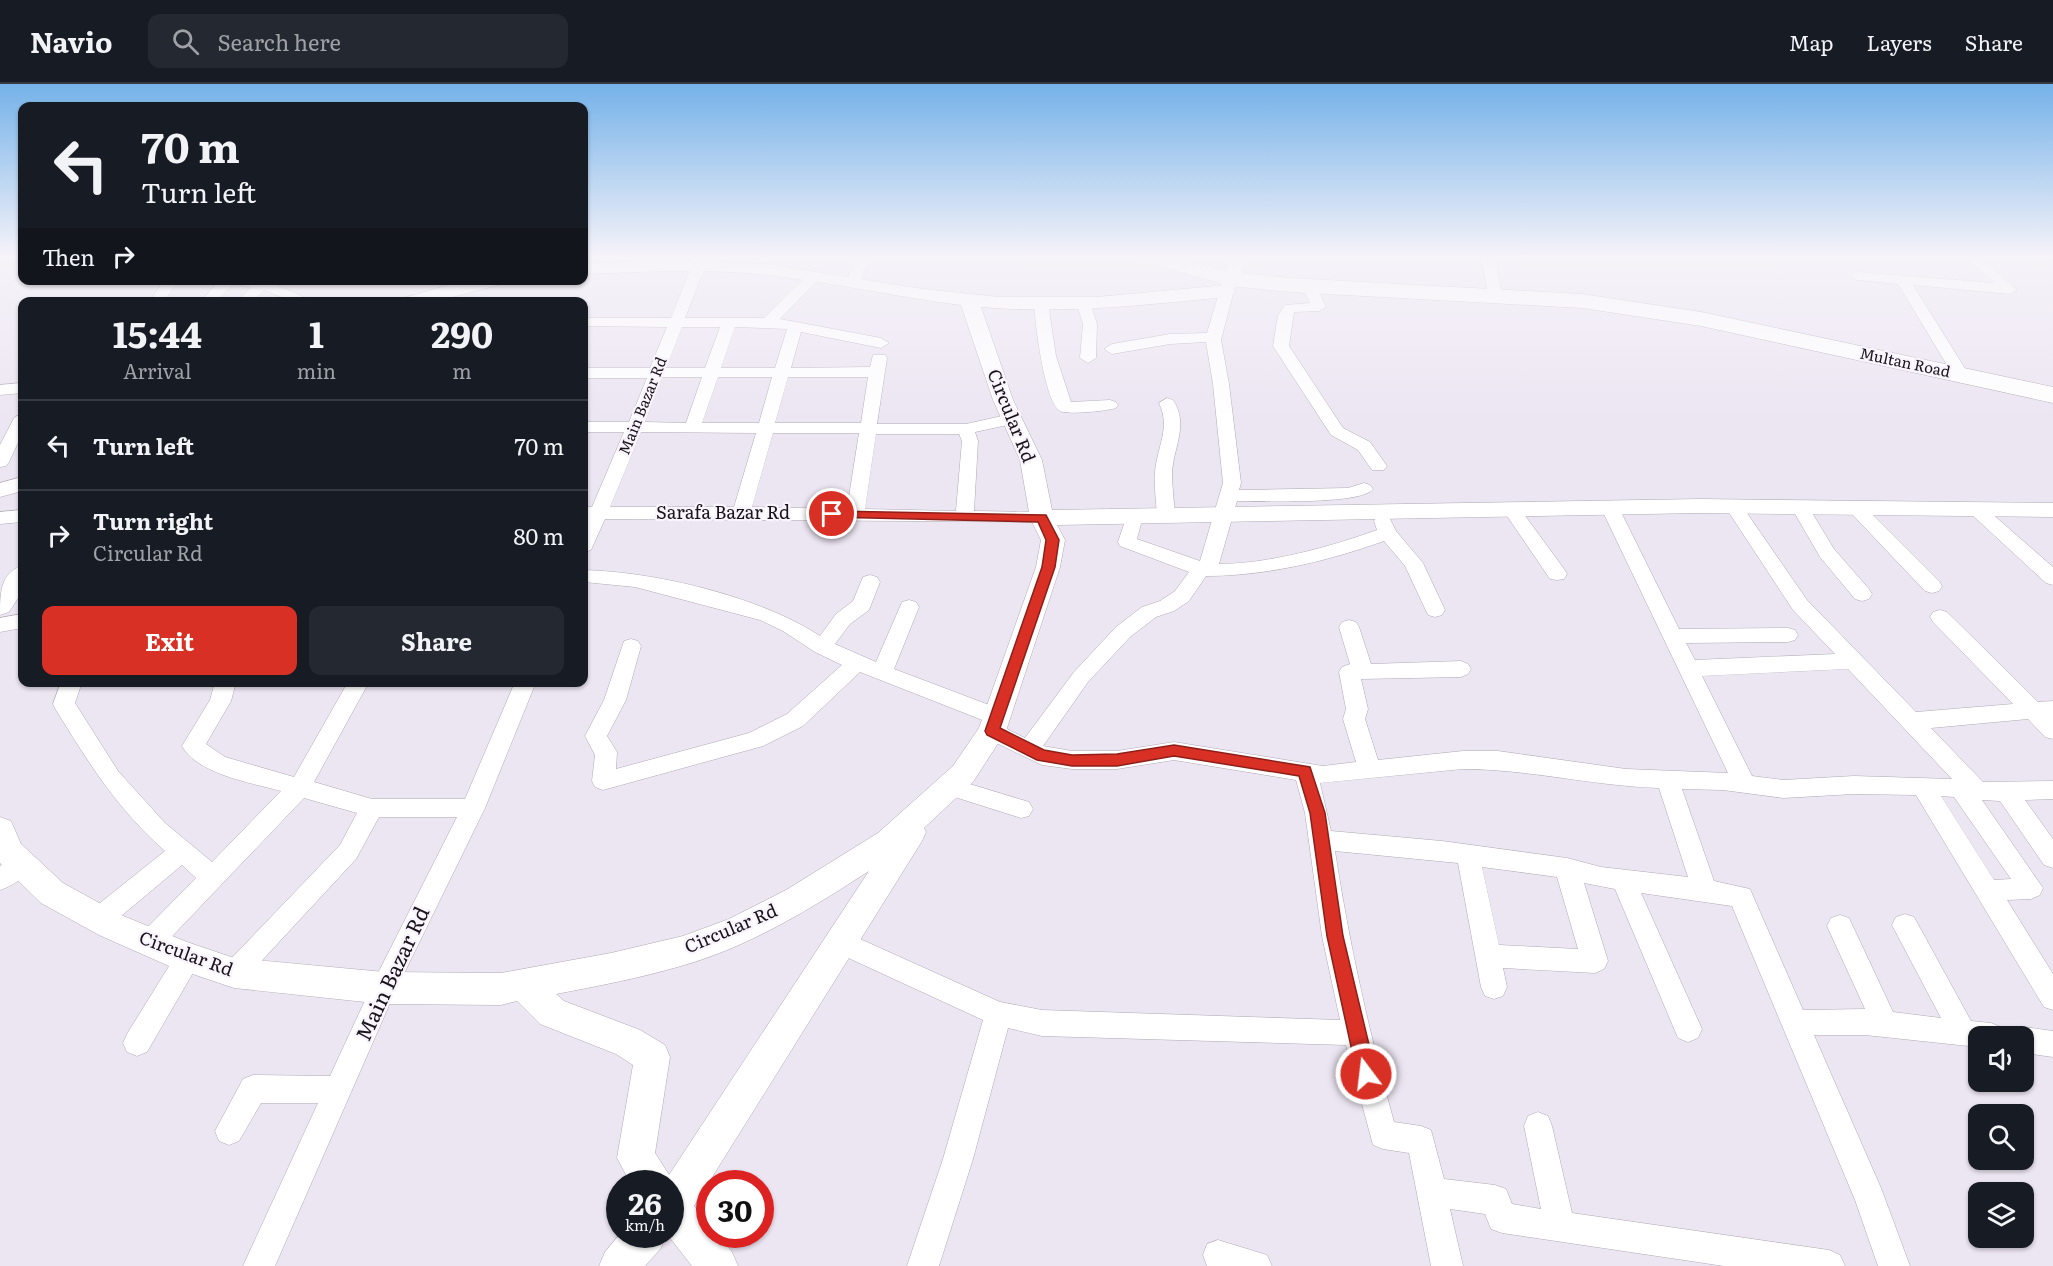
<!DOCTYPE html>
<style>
:root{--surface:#171b24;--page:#242831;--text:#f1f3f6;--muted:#9ea1a6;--line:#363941;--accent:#d93025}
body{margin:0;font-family:Literata,serif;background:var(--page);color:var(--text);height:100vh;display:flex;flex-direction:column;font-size:22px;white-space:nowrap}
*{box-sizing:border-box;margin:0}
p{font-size:20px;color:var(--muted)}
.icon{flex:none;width:33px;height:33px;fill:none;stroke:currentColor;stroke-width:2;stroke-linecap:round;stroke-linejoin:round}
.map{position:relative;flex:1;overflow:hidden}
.details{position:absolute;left:18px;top:213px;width:570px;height:390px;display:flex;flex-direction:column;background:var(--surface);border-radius:12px;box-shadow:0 2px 4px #0004}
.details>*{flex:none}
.hud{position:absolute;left:18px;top:18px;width:570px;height:183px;border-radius:12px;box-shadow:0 2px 4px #0004;background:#171b24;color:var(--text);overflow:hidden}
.tools{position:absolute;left:1968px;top:942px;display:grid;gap:12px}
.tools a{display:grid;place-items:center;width:66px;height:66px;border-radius:12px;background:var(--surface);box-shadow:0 2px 4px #0004;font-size:30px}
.speed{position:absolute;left:606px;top:1086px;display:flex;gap:12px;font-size:30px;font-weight:700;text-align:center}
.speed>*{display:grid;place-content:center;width:78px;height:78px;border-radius:50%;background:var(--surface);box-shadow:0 2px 4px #0004;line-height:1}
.speed small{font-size:15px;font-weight:400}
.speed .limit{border:9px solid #d22;background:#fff;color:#111}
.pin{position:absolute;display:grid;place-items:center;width:51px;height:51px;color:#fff;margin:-26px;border:3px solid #fff;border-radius:50%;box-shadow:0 2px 6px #0007}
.me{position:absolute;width:66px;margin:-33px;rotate:345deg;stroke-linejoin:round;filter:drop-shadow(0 0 4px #0008)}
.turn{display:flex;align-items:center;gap:21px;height:126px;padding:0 24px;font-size:27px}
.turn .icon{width:78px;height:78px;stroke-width:2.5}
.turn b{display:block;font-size:42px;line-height:51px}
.then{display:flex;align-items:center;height:57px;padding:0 24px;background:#0003;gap:12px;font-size:22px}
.eta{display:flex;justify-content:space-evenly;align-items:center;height:102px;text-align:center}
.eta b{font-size:36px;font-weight:700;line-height:42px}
.action{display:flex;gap:12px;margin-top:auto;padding:12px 24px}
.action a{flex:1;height:69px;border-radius:12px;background:var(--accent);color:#fff;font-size:24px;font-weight:700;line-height:69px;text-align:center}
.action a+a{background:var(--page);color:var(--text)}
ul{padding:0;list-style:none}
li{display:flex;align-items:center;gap:18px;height:90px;padding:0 24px;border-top:2px solid var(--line)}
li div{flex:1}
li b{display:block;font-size:22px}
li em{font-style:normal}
header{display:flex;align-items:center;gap:36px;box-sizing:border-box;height:84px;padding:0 30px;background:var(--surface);border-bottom:2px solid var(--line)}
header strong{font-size:28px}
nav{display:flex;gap:33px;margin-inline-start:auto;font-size:21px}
.search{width:420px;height:54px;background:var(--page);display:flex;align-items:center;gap:15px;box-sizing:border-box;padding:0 21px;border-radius:12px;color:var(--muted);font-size:22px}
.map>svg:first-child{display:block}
</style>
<header>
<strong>Navio</strong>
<div class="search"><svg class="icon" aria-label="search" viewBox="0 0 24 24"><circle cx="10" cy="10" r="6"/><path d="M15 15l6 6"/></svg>Search here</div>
<nav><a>Map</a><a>Layers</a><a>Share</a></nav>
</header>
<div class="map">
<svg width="2053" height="1182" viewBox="0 0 2053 1182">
<rect width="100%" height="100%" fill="#ece5f2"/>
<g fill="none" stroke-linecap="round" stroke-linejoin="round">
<defs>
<g id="minor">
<path d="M695,173H709L685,234H764L809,189H819L821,192L819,195L780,235L881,254L889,259L881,264L801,248L791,284L870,283L873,271H885L887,274L877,340H966L1011,330L1017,331L1019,335L1017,339L975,348L978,357L974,427L1042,428L1048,430L1051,434L1048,438L605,435L591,466L584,468V442L586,435H584V423H592L624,348H584V338H629L647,294H584V284H650L667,243L584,242V234H671ZM682,243H720L705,284H666ZM735,243L787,245L775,284H721ZM662,293H702L686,339L645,338ZM718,293H772L759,339H702ZM788,293H868L861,339H775ZM641,348L756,349L734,423H610ZM773,349H859L847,425L752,423ZM876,350H959L962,357L956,427L865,425Z"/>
<path d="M856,173H870L860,199L853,203L846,199Z"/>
<path d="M1481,173H1495L1502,211L1500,214H1490L1488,211Z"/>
<path d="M1965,173H1980L2017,206L2010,210L1913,201L1969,291L1961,296L1953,291L1898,200L1857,196L1850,192L1857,188L1994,199Z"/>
<path d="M1230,191L1237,195L1221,256L1229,300L1241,399L1239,406L1348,404L1364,399L1370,401L1373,405C1362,421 1260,417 1237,417L1219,480C1268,480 1330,463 1377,446L1374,437L1377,433H1389L1396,447L1423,479L1445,526L1442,531L1435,533L1428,531L1405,482L1384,457C1328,477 1266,492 1206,492L1189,517L1174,527L1156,533L1130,553L1088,598L1043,662L1072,667H1117L1174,658L1323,682L1356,678L1343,635L1346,625L1339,588L1342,583L1350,580L1339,543L1342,538L1349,536L1356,538L1359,543L1371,580L1461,577L1468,580L1471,585L1468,590L1461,593L1361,595L1368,625L1365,635L1378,676L1463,667H1498L1626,685L1728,689L1601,424L1604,420H1616L1619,424L1679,545L1788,544L1795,546L1798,551L1795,556L1788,558L1686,559L1695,576L1835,570L1793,526L1728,427L1725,423L1728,419H1740L1807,516L1916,628L2013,620L1933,538L1930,533L1933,528L1940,526L1947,528L2038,618L2053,617V655L2045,653L2028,635L1931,644L1983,698L2053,697V715L2025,716L2053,755V784L2044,781L2000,717L1982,716L2043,804L2040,811L2031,815L2007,816L2053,890V926L2044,923L1916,711L1854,710L1783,714L1723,706L1682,705L1714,797L1750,805L1803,926L1865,925L1827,842L1831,834L1840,831L1849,834L1893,928L1941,934L1892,841L1896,833L1905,830L1914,833L1971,937L1991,939L2001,943L2004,952H1978V963L1865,951H1814L1881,1104L1910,1182H1878L1855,1116L1732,822L1641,809L1702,945L1698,954L1688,958L1678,954L1615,805L1584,799L1608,877L1604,885L1595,889L1503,884L1507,903L1503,912L1494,915L1485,912L1481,903L1458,779L1335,767C1349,859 1369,948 1394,1038L1421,1042L1431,1046L1444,1095L1495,1101L1506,1105L1512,1120L1541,1125L1524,1042L1528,1032L1538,1028L1548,1032L1552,1042L1572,1129L1829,1166L1840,1171L1845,1182H1724L1502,1149L1491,1145L1485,1130L1450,1125L1463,1182H1431L1409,1069L1383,1065L1373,1061L1346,961L1042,952L1008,944L973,1075L939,1182H907L943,1075L983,936L831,866L827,858L831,850L840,847L849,850L1000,918L1042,926L1340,936L1322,852L1305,729L1296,696L1174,676L1117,685H1072L1042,681L984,653L981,647L984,641L990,639L860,588L803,642L763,662L603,706L595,703L592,697L595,671L585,652L604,616L624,557L631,555L638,557L641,562L626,616L607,652L617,668L616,685L749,649L787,630L842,581L815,568L783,547L760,536L635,503L584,498V486C655,488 759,512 820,552L836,530L853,517L863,493L870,491L877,493L880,498L869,526L850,540L835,560L876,578L902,518L909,516L916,518L919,523L894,585L1005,627L1008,633L1005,639L999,641L1025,654L1074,588L1116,543L1142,523L1160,517L1175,507L1189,488L1120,462L1118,458L1128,428H1140L1143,432L1137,455L1200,477L1223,399L1213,300L1206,258L1170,260L1112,270L1104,265L1112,260L1170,250L1207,249L1223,195ZM1848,585L1952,695L1854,692L1783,696L1752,692L1702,592ZM1463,685C1529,685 1593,702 1659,704L1688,793L1601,783L1567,774L1442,757L1331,747L1320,699ZM1941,712L1954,713L2011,795L1994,796ZM1482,783L1557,793L1578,865L1499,861Z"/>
<path d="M164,196H178L164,218H149Z"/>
<path d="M220,196H265L315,218H294L264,206L253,218H237L251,203L233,200L216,218H200Z"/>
<path d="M1309,198L1316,202L1326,223L1319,227L1294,228L1289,262L1343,344L1370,358L1387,382L1384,386H1372L1358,366L1331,351L1273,262L1278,231L1285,221L1310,219L1302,202Z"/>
<path d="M1083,214L1090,218L1097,240L1096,274L1088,279L1080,274L1083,240L1076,218Z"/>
<path d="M1041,215L1048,219L1056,272L1071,318L1110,316L1116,318L1118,321L1116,324C1107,327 1067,331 1060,327C1044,317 1035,238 1034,219Z"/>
<path d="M22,299V309L0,311V301Z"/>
<path d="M1167,314L1173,316C1189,340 1174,362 1172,388C1172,403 1174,417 1175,431L1172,435H1160L1157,431C1156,417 1154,402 1155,388C1157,363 1171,344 1159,319Z"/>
<path d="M22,329V350L9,378L6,382L0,383V361L14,334Z"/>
<path d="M1800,417L1806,419L1834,465L1869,505L1872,510L1869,515L1862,517L1855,515L1820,473L1791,423L1794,419Z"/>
<path d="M1856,418L1862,420L1939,497L1942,502L1939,507L1932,509L1925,507L1850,428L1847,424L1850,420Z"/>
<path d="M1976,419L1982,421L2053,483V501L2046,499L1970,429L1967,425L1970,421Z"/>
<path d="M1512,420L1518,422L1564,485L1567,490L1564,495L1557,496L1550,495L1503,426L1506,422Z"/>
<path d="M22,426V438L0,440V428Z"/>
<path d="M22,530V544L0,548V534Z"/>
<path d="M61,598H82L75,619L118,687L165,739L212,778L281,707C252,699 197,690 182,662L210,616L215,598H236L231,617L206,660L225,673L294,693L348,598H369L314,698L372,715H465L515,598H536L485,724L394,910L275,1182H243L318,1019H261L239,1057L229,1061L219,1057L215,1047L243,995L253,991L330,992L375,895L457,733H379L356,775L243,897L234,901L225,897L221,889L225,881L340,761L357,729L304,714L159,866L150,869L141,866L137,858L141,850L196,794L182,781L108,843L99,846L90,843L86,835L90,827L165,767C118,726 88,678 56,626L53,620Z"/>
<path d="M950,694L1029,718L1033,725L1029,732L1021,734L942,709L939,703L942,697Z"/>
<path d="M21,770L30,773L33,780C27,792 13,802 0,806V782Z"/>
<path d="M188,862L197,866L201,874L197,882L147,968L137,972L127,968L123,959L127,950L179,866Z"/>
<path d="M2024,943L2053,947V973L2024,969V952H2012L2014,947Z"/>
<path d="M1218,1156L1267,1171L1272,1182H1207L1203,1171L1207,1160Z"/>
</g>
<g id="tertiary">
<path d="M1232,173H1250L1236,199H1224L1221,195Z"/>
<path d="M662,176L766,180L923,205L999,213H1097L1226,201L1233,203L1235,207L1233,211L1226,213C1145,221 1063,230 981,223L1013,316L1042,376L1052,426L1699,415L2053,419V433L1699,429L1057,441L1065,456L1060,483L1006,647L973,698L924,744L926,748L922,757L694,1122L710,1141V1150H718L732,1168L738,1182H692L667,1150H670V1100H631L617,1074L633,981L616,970L540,940L517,917L501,921L384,920L234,904L169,882L99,851L41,819L0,779V733L11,737L21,760L63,799L121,831L187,858L234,874L384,888L501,889L611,869L683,852L729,835L786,806L878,749L953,682L979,644L1036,483L1041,456L1030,434L1020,376L993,316L961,221C896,213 832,198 766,191C705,184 645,188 584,190V180ZM869,787L669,1091L655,1069L670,973L665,961L640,946L564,917L556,910C598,902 640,894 681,882C749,863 810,825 869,787Z"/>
<path d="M466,196H505L502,200L433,218H402L404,214Z"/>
<path d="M22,393V407L0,413V399Z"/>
<path d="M22,482V508L9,528L0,531C0,511 0,488 22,482Z"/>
<path d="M620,1150H666L661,1164L645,1182H599L605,1168Z"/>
</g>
<path id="primary" d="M1141,173H1175L1231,188L1291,194L1582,210L1701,228L2053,303V319L1701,242L1582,224L1291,208L1230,202L1144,178Z"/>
</defs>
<use href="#minor" stroke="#b1aab6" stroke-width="1"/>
<use href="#tertiary" stroke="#b1aab6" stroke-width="1"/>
<use href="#primary" stroke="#b1aab6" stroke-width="1"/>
<use href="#minor" fill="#fff" fill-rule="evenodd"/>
<use href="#tertiary" fill="#fff" fill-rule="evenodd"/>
<use href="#primary" fill="#fff" fill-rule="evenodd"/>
</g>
<linearGradient id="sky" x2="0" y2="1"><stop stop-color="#75b2e9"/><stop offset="0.51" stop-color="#f6f3f9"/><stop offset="1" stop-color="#f6f3f9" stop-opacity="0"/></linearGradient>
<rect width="2053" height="338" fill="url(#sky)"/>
<path fill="#d93025" stroke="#8d1f18" stroke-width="1.5" d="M832,427L1046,431L1059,456L1055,483L1000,644L1044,666L1072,671L1117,670L1174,661L1310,683L1325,729L1343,852L1376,990L1373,996L1366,998L1360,996L1357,990L1327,852L1310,729L1299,692L1174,672L1117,682H1072L1037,676L987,651L985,647L1042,483L1046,456L1038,438L828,433V428Z"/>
<g text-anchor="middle" stroke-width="4.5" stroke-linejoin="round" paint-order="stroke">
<g font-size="15" fill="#181519" stroke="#f9f3fd">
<text transform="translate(1905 279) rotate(12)" y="5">Multan Road</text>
<text transform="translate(643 322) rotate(-68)" y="5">Main Bazar Rd</text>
</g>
<g font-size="18" fill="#181519" stroke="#f9f3fd">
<text transform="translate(1011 332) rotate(68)" y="6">Circular Rd</text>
<text x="723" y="435">Sarafa Bazar Rd</text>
<text transform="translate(731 845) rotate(-23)" y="6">Circular Rd</text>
<text transform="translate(186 870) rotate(20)" y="6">Circular Rd</text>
</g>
<g font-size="21" fill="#181519" stroke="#f9f3fd">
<text transform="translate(393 890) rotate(-65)" y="7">Main Bazar Rd</text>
</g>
</g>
</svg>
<div class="tools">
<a><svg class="icon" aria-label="sound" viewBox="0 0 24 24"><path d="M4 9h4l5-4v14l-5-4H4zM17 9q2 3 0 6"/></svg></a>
<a><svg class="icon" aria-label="search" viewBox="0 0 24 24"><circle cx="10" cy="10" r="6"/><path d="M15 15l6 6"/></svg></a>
<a><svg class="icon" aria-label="layers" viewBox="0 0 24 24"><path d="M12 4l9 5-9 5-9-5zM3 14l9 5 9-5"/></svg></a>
</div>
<div class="speed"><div>26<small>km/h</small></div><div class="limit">30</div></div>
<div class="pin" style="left:832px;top:430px;background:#d93025"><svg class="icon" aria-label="arrive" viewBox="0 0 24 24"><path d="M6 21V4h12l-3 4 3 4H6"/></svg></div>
<svg class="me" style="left:1366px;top:990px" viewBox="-20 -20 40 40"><circle r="17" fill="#d93025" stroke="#fff" stroke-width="3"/><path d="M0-11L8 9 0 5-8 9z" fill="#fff"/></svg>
<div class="hud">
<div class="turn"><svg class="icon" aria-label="left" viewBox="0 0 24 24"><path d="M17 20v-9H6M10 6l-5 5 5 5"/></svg><div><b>70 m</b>Turn left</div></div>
<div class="then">Then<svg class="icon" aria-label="right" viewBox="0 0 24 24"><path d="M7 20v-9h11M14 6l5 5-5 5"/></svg></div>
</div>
<section class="details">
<div class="eta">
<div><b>15:44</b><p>Arrival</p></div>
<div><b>1</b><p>min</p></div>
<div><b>290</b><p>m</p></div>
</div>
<ul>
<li><svg class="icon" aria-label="left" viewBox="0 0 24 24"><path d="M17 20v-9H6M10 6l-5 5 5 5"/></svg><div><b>Turn left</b></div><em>70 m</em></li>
<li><svg class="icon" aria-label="right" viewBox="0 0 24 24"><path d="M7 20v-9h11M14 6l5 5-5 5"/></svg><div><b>Turn right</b><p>Circular Rd</p></div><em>80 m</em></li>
</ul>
<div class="action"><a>Exit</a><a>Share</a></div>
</section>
</div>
